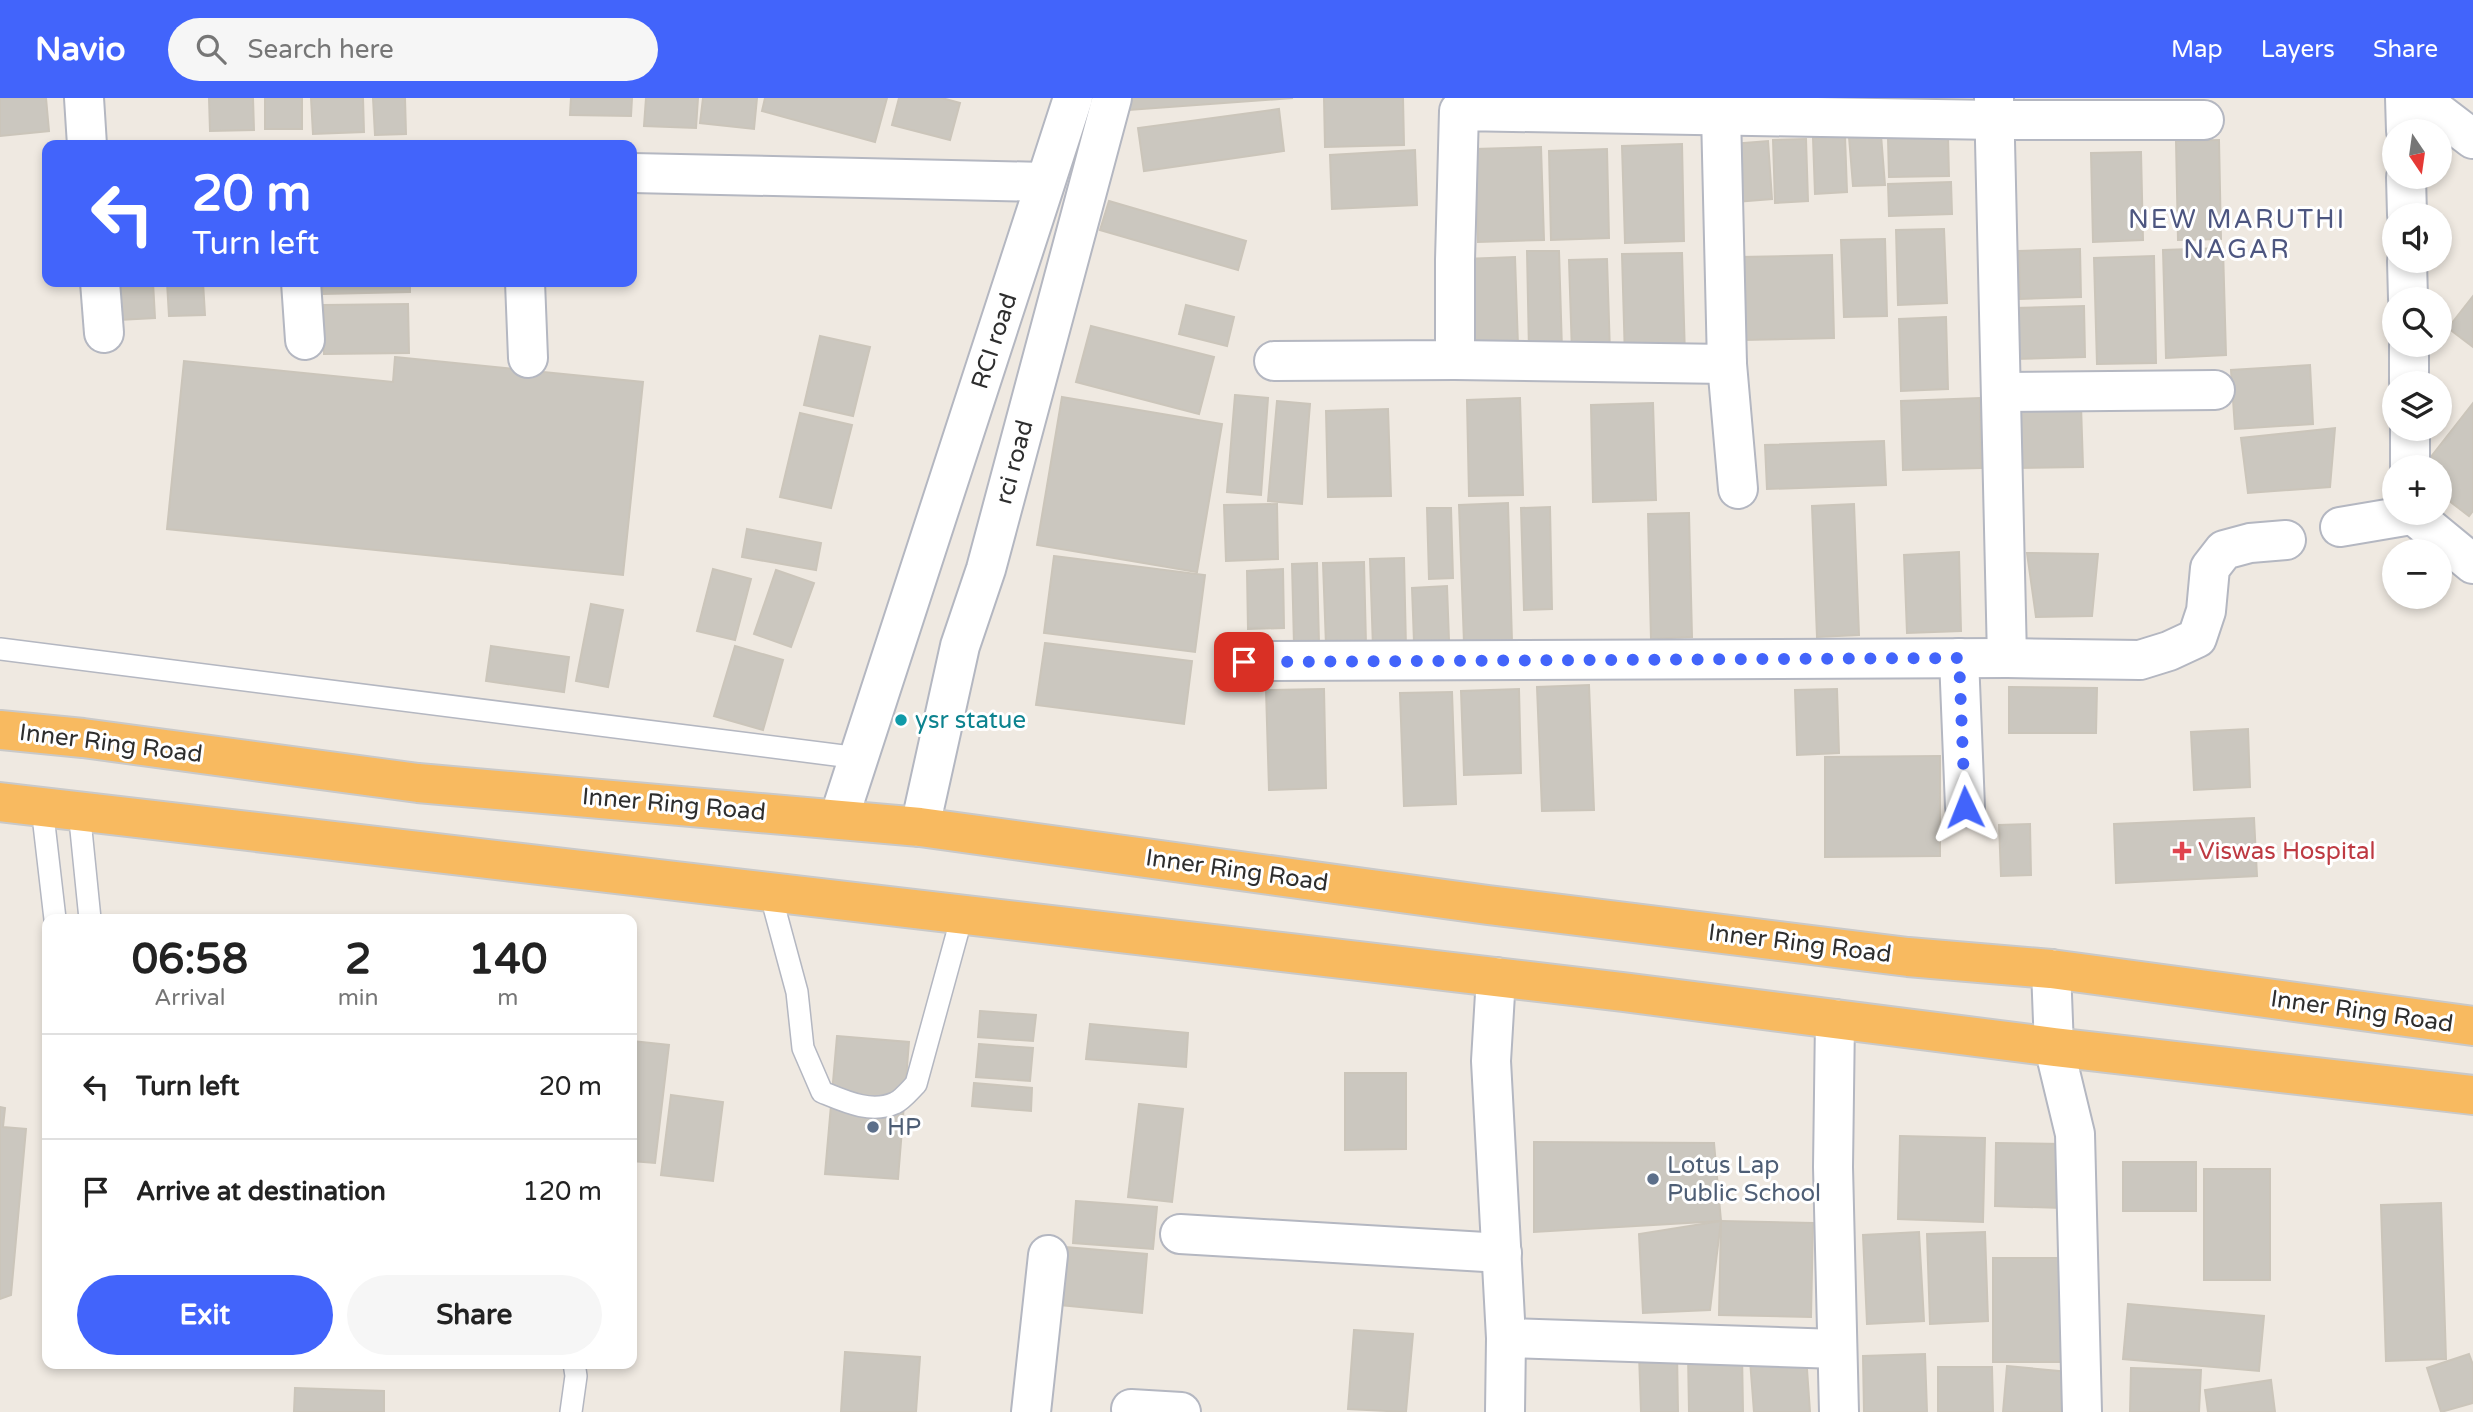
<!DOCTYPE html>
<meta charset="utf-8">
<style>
:root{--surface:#fff;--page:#f6f6f6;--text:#222;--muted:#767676;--line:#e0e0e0;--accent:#4264fb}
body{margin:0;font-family:"Varela Round",sans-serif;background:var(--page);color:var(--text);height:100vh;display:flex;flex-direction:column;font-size:26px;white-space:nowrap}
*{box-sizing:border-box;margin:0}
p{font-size:23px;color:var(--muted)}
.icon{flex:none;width:38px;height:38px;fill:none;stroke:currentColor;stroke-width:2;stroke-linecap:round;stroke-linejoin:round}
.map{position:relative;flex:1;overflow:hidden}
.sheet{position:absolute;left:42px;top:816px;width:595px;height:455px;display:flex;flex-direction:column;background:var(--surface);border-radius:14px;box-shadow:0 4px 10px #0003}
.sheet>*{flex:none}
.top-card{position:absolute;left:42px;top:42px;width:595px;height:147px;border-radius:14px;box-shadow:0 4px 10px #0003;background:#4264fb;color:#fff;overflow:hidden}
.needle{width:46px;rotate:167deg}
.controls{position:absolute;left:2382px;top:21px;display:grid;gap:14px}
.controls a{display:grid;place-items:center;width:70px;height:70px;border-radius:50%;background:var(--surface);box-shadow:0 4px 10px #0003;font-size:35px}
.pin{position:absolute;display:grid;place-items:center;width:60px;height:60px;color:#fff;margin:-30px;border-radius:14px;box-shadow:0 4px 10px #0006}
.me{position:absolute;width:77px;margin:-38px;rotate:358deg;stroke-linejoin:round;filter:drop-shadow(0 0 5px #0008)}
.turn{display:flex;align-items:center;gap:24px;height:147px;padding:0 35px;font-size:32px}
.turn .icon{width:91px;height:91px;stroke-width:2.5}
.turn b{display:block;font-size:49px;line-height:60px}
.eta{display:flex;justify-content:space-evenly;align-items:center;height:119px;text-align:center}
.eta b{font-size:42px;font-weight:800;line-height:49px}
.action{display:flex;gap:14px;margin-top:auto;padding:14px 35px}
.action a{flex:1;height:80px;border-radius:42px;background:var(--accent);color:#fff;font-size:28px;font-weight:800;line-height:80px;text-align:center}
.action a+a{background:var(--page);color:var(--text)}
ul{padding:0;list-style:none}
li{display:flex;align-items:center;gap:21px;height:105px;padding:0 35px;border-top:2px solid var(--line)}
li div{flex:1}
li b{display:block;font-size:26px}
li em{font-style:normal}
header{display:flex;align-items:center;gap:42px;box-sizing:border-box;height:98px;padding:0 35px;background:var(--accent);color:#fff}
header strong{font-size:33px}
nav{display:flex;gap:38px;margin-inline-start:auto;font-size:24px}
.search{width:490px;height:63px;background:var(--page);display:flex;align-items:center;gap:18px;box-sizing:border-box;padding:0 24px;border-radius:38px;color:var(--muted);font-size:26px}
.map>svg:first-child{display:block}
</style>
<header>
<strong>Navio</strong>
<div class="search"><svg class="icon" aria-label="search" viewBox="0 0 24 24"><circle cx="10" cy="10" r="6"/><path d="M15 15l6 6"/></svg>Search here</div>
<nav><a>Map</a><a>Layers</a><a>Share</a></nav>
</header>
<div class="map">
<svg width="2473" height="1314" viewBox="0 0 2473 1314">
<rect width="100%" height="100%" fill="#efe9e1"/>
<g fill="#cbc7bf" stroke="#cbc5ba" stroke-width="2">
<path d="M0,0H46L49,33L0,38Z"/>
<path d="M209,0H253L254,32L210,33Z"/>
<rect x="265" y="0" width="37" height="31"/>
<path d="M311,0H363L364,34L313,36Z"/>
<path d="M373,0H405L406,36L375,37Z"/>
<path d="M571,0H632L631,18L570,17Z"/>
<path d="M646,0H698L696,30L644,28Z"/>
<path d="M703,0H757L754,31L700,25Z"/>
<path d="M765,0H887L875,44L762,13Z"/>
<path d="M899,0H942L960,5L950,42L892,27Z"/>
<path d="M1128,0H1293L1129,12Z"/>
<path d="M1324,0H1403L1404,47L1325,49Z"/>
<path d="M1279,11L1284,53L1144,73L1138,30Z"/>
<path d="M1881,37L1885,87L1853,88L1849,39Z"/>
<path d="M1845,38L1847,94L1815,96L1813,40Z"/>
<path d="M1948,39L1949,78L1889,79L1888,40Z"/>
<path d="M1806,41L1808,103L1775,105L1773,42Z"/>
<path d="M2219,42L2221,141L2178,142L2176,43Z"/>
<path d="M1768,43L1772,101L1736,104L1732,46Z"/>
<path d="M1682,46L1684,143L1625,145L1622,48Z"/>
<path d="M1541,49L1544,142L1478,144L1475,51Z"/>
<path d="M1607,51L1609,140L1551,142L1549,53Z"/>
<path d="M1415,52L1417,107L1332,111L1330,57Z"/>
<path d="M2141,54L2143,142L2093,144L2091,55Z"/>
<path d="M1951,84L1952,116L1889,118L1888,86Z"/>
<path d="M1109,103L1246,143L1238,172L1100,132Z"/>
<path d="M1944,131L1947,205L1898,207L1896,132Z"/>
<path d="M1885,141L1887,218L1844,219L1841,142Z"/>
<path d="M2223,150L2226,257L2166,260L2163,152Z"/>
<path d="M2080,151L2081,199L2020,201L2019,153Z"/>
<path d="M1527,153H1559L1562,252L1529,253Z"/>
<path d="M1682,155L1685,259L1625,261L1622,156Z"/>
<path d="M1832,157L1834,240L1743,242L1740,159Z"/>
<path d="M2154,158L2156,265L2097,266L2094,160Z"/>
<path d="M1515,159L1518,248L1466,249L1464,161Z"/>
<path d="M1607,161L1610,255L1572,256L1569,162Z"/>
<path d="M117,184H153L155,220L119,222Z"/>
<path d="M167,184H203L205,217L169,218Z"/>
<path d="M323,184H410V194L323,196Z"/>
<path d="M2473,198V249L2448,230Z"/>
<path d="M408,206L409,255L324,256V207Z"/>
<path d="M1186,207L1234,219L1227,248L1179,236Z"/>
<path d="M2084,208L2085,259L2014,261L2013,210Z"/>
<path d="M1946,219L1948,291L1901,293L1899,221Z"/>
<path d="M1091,228L1214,259L1199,316L1076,284Z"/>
<path d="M820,238L870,249L853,318L804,307Z"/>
<path d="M395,259L643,284L623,477L167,431L184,263L393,284Z"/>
<path d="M2310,267L2313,326L2235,331L2231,272Z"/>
<path d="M1235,297L1268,300L1261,397L1227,394Z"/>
<path d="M1062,299L1222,326L1197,474L1037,447Z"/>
<path d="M1520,300L1523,397L1469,398L1467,302Z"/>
<path d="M1980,300L1981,370L1903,372L1901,303Z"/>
<path d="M1277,303L1310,306L1302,406L1268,403Z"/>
<path d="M1653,305L1656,402L1593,404L1591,307Z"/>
<path d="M2473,305V413L2469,418L2440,396V369H2423Z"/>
<path d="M2081,307L2083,369L2013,370L2012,310Z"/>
<path d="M1388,311L1391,398L1328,399L1326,313Z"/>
<path d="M800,315L852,327L831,410L780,399Z"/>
<path d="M2335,330L2330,389L2248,395L2241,340Z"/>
<path d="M1884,343L1886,387L1767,391L1765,347Z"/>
<path d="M1508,405L1512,544L1464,545L1459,407Z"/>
<path d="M1277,406L1278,461L1226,463L1224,407Z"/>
<path d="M1854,406L1859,537L1817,539L1812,408Z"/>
<path d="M1550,409L1552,511L1524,512L1521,410Z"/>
<path d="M1427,410H1451L1453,480L1429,481Z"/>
<path d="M1689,415L1692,539L1651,541L1648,416Z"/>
<path d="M747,431L821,445L816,472L742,459Z"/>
<path d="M1959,454L1961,533L1907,535L1904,457Z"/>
<path d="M2027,455L2098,456L2092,518L2036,519Z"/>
<path d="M1054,458L1205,477L1195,554L1044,535Z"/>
<path d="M1404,460L1406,550H1373L1370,461Z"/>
<path d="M1364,464L1366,546L1326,547L1323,465Z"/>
<path d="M1317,465L1319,546L1294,547L1292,466Z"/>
<path d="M713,471L751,481L735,542L697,533Z"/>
<path d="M1283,471L1284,530L1248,531L1247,473Z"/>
<path d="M776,472L814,485L791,549L754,536Z"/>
<path d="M1447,488L1449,543L1414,544L1412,490Z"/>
<path d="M591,506L623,512L608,589L576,583Z"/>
<path d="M1045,545L1192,563L1184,626L1036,607Z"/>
<path d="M491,548L569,559L564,594L486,583Z"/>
<path d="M735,548L783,562L763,632L714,618Z"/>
<path d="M1589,587L1594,712L1542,713L1537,589Z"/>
<path d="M2009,589L2097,590L2096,635H2009Z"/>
<path d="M1324,591L1326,690L1269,692L1266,592Z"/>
<path d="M1519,591L1521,675L1464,677L1461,593Z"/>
<path d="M1837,591L1839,655L1797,657L1795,592Z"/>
<path d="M1452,594L1456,706L1404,708L1400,595Z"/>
<path d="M2248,631L2250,689L2194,692L2191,634Z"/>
<path d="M1940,658V758L1825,759V659Z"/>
<path d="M2254,720L2257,778L2116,785L2114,726Z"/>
<path d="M2030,726L2031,777L2001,778L1999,727Z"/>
<path d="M980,913L1036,917L1033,943L978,939Z"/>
<path d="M1090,926L1188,935L1186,969L1086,961Z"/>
<path d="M837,938L909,944L898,1081L825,1076Z"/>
<path d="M632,943L669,947L655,1065L632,1063Z"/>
<path d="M979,946L1033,950L1030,983L976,979Z"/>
<path d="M1345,975H1406V1051L1345,1052Z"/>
<path d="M974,985L1032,990L1031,1013L972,1008Z"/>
<path d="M671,997L723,1004L713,1083L661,1077Z"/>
<path d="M1139,1006L1183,1011L1172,1104L1128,1099Z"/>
<path d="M0,1009L5,1010L3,1029L26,1031L11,1197L0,1201Z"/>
<path d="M1900,1038L1985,1040L1983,1124L1898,1121Z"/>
<path d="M1534,1044L1714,1045L1721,1123L1534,1134Z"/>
<path d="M1996,1045L2063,1046L2062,1110L1995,1108Z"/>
<rect x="2123" y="1064" width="73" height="49"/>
<rect x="2204" y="1071" width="66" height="111"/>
<path d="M1076,1103L1157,1109L1153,1151L1073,1145Z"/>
<path d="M2441,1105L2446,1261L2386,1263L2381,1107Z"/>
<path d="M1721,1123L1710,1212L1643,1215L1639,1136Z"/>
<path d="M1721,1123L1813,1125L1811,1219L1719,1217Z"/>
<path d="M1919,1134L1924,1223L1867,1226L1863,1137Z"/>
<path d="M1985,1134L1988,1223L1930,1226L1927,1136Z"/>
<path d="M1065,1149L1147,1156L1142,1215L1060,1207Z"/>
<path d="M1993,1160H2068L2067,1264H1993Z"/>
<path d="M2128,1206L2264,1218L2259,1273L2123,1261Z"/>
<path d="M1354,1232L1413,1236L1406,1314L1348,1311Z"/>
<path d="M845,1254L920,1259L916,1314H841Z"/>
<path d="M1677,1254L1678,1314H1641L1639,1256Z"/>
<path d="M1742,1254L1743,1314H1689L1688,1255Z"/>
<path d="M1925,1256L1927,1314H1864L1863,1258Z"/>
<path d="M2469,1256L2473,1267V1305L2441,1314L2427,1270Z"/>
<path d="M1806,1257L1810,1314H1754L1750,1262Z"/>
<path d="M2007,1268L2069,1274L2065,1314H2003Z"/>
<path d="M1938,1269H1992L1993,1314H1938Z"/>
<path d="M2131,1270L2201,1272L2199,1314H2130Z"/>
<path d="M2271,1282L2275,1314H2208L2205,1292Z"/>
<path d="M295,1290L384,1293V1314H294Z"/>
</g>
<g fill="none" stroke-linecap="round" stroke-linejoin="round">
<defs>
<g id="service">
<path d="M0,551L859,660"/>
<path d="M42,709L55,821"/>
<path d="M79,712L90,821"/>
<path d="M770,794L797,894L803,950L822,994C844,1003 871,1016 895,1005C902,1002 910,992 916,986L962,818"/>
<path d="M571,1314L576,1278L574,1265"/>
</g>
<g id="minor">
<path d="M84,0L87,47"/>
<path d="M1994,0L2007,560"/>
<path d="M2405,0L2406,33"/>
<path d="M632,75L1045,84"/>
<path d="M2406,79L2407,117"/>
<path d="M2407,163L2408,201"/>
<path d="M100,184L104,235"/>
<path d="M301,184L305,242"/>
<path d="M525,184L528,260"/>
<path d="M2409,247V285"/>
<path d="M1455,262L1727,266L1721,16"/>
<path d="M1274,263L1455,262V162L1459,13L1996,22H2204"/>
<path d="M1727,266L1738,391"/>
<path d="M2001,294L2215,292"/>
<path d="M2410,331V369"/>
<path d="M2411,415L2473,466"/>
<path d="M2340,429L2411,417"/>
<path d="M1959,560L1965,709"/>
<path d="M1244,563L2007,560L2140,562L2169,553L2197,540L2206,513L2210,470L2224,452L2250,445L2286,442"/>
<path d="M2051,871L2054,949L2075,1036L2082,1314"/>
<path d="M1496,879L1491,963L1506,1240L1505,1314"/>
<path d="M1835,921L1833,1069L1839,1314"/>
<path d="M1180,1136L1502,1155"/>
<path d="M1506,1240L1837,1251"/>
<path d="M1131,1311L1181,1314"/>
<path d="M1031,1314L1048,1157"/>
</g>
<path id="tertiary" d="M2419,0L2473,41"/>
<g id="secondary">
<path d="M839,720L1073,0"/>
<path d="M920,729L960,548L986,471L1112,0"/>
</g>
<g id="trunk">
<path d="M0,632L83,640L418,685L920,729L1488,807L1908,859L2051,871L2473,928"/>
<path d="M0,704L1623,894L2054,949L2473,997"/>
</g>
</defs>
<use href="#service" stroke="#b4b7c1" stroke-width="24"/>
<use href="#minor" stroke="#b4b7c1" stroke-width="42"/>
<use href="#tertiary" stroke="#b4b7c1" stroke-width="42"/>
<use href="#secondary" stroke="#b4b7c1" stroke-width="42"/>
<use href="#trunk" stroke="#c9c9c9" stroke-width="42"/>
<use href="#service" stroke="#fff" stroke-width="21"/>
<use href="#minor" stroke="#fff" stroke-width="38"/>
<use href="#tertiary" stroke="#fff" stroke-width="38"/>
<use href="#secondary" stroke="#fff" stroke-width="38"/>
<use href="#trunk" stroke="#f8ba60" stroke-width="38"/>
</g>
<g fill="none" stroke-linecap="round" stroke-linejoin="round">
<path stroke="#4264fb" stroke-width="12" stroke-dasharray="0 21.6" d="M1244,564L1959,560L1965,709"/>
</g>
<circle fill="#0f9aa8" stroke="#fff" stroke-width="2.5" cx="901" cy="622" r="7"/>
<path fill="#e0444e" stroke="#fff" stroke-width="2.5" d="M2178.5 742.5h7v7h7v7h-7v7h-7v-7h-7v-7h7z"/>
<g fill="#5c6f8a" stroke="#fff" stroke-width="2.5">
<circle cx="873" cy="1029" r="7"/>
<circle cx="1653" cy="1081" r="7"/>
</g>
<g text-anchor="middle" stroke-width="6" stroke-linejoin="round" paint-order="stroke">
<g font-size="24" fill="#2e2e2e" stroke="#fff">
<text transform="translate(994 243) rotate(-72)" y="8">RCI road</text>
<text transform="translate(1014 364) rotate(-75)" y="8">rci road</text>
<text transform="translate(111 645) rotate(7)" y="8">Inner Ring Road</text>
<text transform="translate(674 706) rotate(5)" y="8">Inner Ring Road</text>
<text transform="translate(1237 772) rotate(8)" y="8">Inner Ring Road</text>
<text transform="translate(1800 845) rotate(7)" y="8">Inner Ring Road</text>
<text transform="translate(2362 913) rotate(8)" y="8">Inner Ring Road</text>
</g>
<g font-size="24" fill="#0d838f" stroke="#fff" text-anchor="start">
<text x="915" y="630">ysr statue</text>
</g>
<g font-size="24" fill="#be3a42" stroke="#fff" text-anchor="start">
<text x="2198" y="761">Viswas Hospital</text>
</g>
<g font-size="24" fill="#4e5e75" stroke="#fff" text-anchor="start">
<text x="887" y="1037">HP</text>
<text x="1667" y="1075">Lotus Lap<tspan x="1667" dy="28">Public School</tspan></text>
</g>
<g font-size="26" letter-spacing="2" fill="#4d5680" stroke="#fff">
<text x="2237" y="130">NEW MARUTHI<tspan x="2237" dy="30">NAGAR</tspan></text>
</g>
</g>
</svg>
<div class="controls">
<a><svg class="needle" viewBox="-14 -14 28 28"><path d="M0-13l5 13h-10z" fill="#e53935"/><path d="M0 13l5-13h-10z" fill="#767676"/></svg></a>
<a><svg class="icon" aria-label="sound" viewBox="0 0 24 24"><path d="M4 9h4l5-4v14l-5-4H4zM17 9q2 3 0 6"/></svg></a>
<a><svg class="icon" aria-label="search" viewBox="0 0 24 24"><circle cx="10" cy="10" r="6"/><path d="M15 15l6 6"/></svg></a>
<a><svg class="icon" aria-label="layers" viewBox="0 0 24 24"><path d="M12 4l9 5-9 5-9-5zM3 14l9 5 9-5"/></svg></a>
<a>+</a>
<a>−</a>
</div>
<div class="pin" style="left:1244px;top:564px;background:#d93025"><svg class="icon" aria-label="arrive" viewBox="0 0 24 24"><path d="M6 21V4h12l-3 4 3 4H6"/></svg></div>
<svg class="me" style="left:1965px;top:709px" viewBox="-20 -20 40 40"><path d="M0-17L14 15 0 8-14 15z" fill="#4264fb" stroke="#fff" stroke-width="4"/></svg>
<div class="top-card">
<div class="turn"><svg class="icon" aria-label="left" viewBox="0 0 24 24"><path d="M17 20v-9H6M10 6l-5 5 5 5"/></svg><div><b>20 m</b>Turn left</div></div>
</div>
<section class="sheet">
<div class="eta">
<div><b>06:58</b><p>Arrival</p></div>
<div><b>2</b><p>min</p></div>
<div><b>140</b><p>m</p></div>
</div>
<ul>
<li><svg class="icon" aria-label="left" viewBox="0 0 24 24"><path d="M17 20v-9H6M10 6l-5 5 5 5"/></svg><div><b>Turn left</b></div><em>20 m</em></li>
<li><svg class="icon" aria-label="arrive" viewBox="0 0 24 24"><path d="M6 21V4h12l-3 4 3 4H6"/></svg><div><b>Arrive at destination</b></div><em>120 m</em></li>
</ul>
<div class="action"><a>Exit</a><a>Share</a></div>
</section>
</div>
